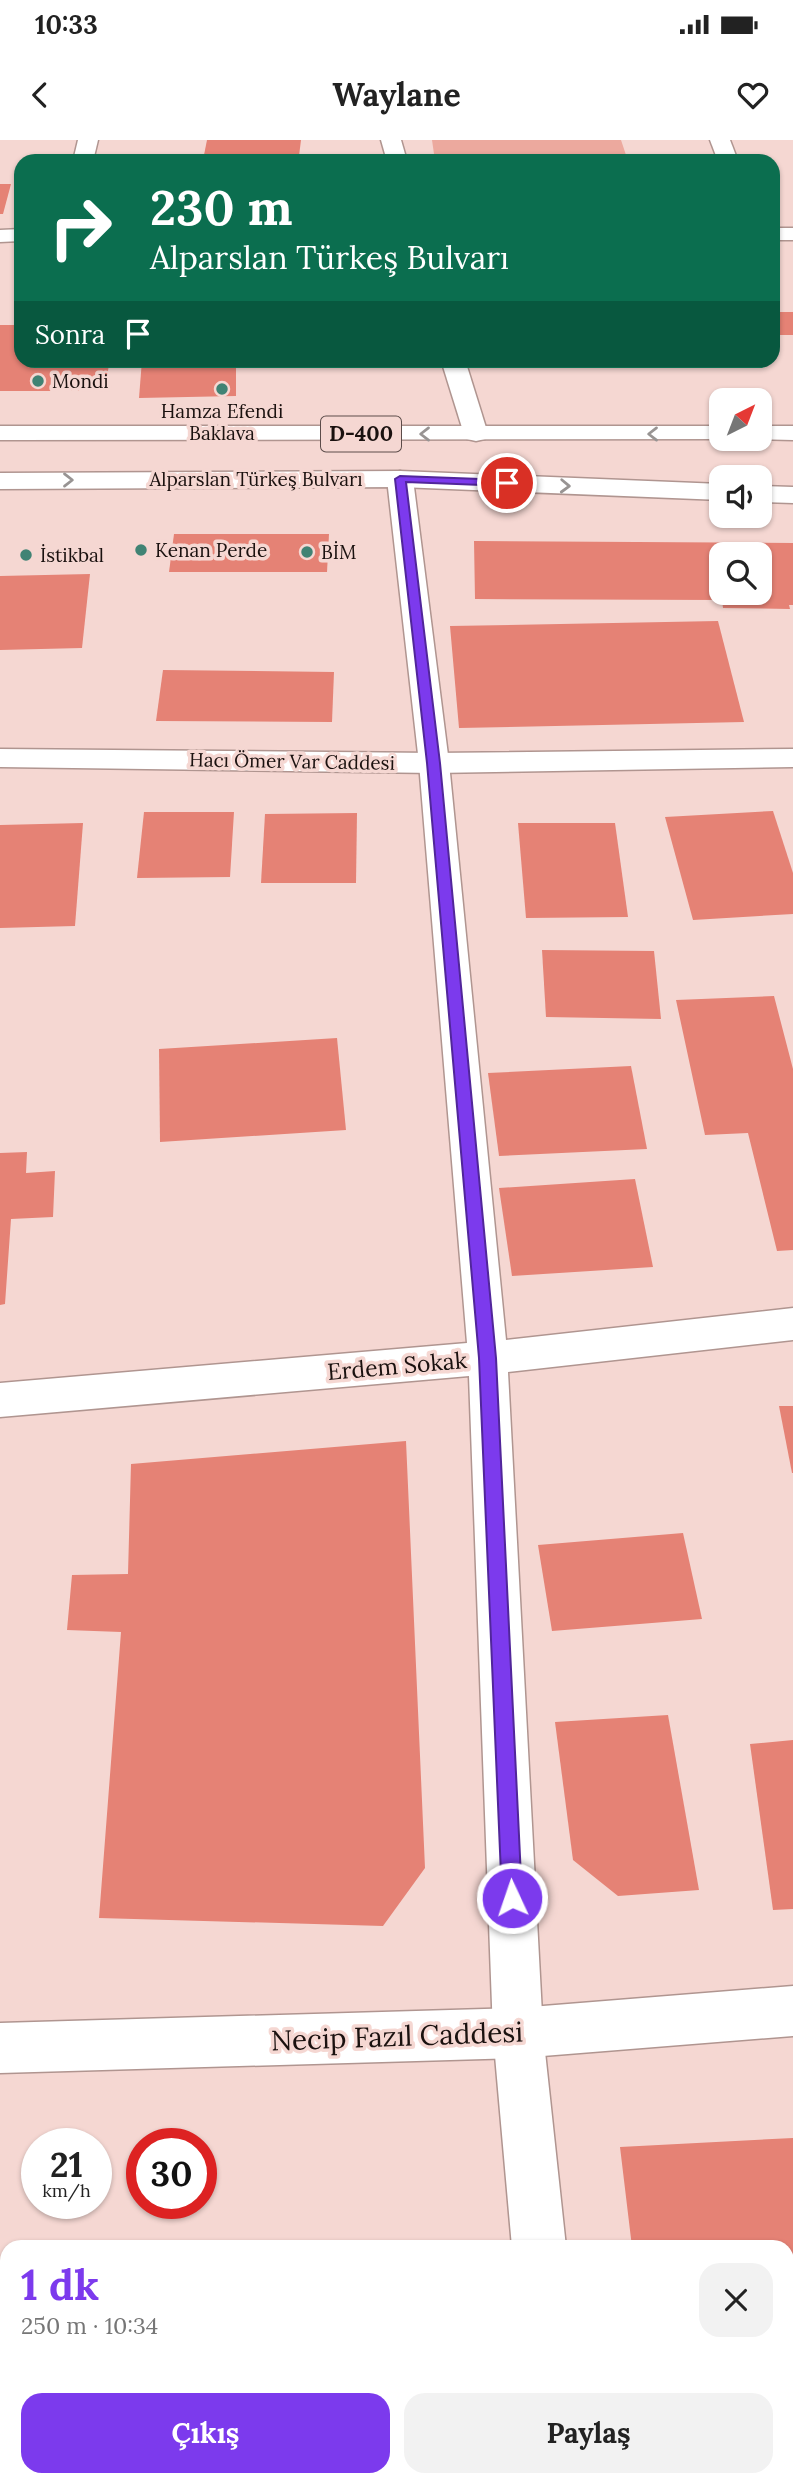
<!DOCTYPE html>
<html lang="tr">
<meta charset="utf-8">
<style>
:root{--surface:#fff;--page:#f2f2f2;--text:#222;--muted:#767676;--accent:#7c3aed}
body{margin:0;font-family:Lora,serif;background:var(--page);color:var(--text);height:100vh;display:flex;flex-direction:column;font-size:26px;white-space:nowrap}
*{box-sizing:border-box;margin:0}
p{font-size:23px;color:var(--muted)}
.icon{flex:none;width:38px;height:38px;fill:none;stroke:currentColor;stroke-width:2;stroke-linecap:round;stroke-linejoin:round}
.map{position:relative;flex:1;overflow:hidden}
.sheet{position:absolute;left:0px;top:2100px;width:794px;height:247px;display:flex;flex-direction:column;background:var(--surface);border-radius:21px 21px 0 0;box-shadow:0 2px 5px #0004}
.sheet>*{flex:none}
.hud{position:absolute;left:14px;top:14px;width:766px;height:214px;border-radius:21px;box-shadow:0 2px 5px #0004;background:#0b6e4f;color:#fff;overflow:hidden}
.needle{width:46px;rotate:42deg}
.controls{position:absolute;left:709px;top:248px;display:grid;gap:14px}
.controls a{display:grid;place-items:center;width:63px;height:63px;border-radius:14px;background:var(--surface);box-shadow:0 2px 5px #0004;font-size:35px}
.speed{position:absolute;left:21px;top:1988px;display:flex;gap:14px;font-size:35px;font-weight:700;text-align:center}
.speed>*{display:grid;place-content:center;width:91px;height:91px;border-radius:50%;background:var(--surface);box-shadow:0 2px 5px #0004;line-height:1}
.speed small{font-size:18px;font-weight:400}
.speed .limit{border:10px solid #d22;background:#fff;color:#111}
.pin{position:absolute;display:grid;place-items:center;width:60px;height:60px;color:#fff;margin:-30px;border:4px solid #fff;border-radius:50%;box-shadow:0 2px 7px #0007}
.me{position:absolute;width:77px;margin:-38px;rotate:357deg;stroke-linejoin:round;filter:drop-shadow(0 0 5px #0008)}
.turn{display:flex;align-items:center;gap:24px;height:147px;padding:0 21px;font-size:32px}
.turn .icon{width:91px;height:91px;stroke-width:2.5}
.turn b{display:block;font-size:49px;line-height:60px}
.then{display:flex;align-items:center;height:66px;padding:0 21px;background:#0003;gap:14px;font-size:26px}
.round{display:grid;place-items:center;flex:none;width:74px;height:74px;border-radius:21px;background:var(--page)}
.overview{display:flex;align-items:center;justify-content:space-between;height:119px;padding:0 21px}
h1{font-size:42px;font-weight:800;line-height:52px;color:var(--accent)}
.action{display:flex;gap:14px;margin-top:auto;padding:14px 21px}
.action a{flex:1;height:80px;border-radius:21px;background:var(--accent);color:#fff;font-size:28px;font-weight:800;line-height:80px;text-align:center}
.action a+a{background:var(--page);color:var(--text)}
.status{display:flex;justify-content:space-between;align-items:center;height:49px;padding:0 35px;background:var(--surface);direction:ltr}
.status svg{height:19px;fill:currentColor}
header{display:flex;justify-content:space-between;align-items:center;height:91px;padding:0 21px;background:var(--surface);font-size:32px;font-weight:800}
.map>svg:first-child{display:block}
</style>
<div class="status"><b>10:33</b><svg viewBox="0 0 49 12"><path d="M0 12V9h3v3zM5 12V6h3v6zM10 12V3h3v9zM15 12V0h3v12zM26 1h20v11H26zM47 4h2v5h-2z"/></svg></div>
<header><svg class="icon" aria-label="back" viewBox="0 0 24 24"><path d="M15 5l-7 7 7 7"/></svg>Waylane<svg class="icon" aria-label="heart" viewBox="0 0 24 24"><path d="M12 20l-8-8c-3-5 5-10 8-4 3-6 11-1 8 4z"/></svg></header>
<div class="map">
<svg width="793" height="2346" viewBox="0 0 793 2346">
<rect width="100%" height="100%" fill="#f5d7d2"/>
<path fill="#eca99e" d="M432,0H621L628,21H435Z"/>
<g fill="#e58275" fill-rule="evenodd">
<path d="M207,0H301L299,16L204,15Z"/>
<path d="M0,44H11L3,74H0Z"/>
<rect x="774" y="172" width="19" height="23"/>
<path d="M0,185H21V220H110L104,251H0Z"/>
<path d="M142,220H236V256L139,258Z"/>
<path d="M174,394H329L327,432H169Z"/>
<path d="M474,401L793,403V465H789L790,469L723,468L722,460L475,459ZM721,415H760V453H721Z"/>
<path d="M90,434L82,508L0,510V436Z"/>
<path d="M718,481L744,582L459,588L450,486Z"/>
<path d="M163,530L334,532L332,582L156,581Z"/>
<path d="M773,671L793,733V774L693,780L665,677Z"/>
<path d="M144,672H234L230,737L137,738Z"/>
<path d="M357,673L356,743H261L265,674Z"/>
<path d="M83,683L75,786L0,788V685Z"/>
<path d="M518,683H615L628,777L526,778Z"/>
<path d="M542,810L654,811L661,879L546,877Z"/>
<path d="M774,856L793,929V1110L777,1111L748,993L705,995L676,860Z"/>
<path d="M337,898L346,990L160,1002L159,909Z"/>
<path d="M631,926L647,1009L499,1016L488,933Z"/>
<path d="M27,1012L26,1033L55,1031L53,1077L11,1079L5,1164L0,1165V1013Z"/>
<path d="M635,1039L653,1127L512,1136L499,1048Z"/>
<path d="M779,1266H793V1333H792Z"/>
<path d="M406,1301L425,1728L383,1786L99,1778L121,1492L67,1490L72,1435L128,1434L131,1324Z"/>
<path d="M683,1393L702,1479L552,1491L538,1405Z"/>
<path d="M668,1575L699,1750L618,1756L573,1720L555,1582Z"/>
<path d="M793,1600V1769L773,1770L750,1604Z"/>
<path d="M793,1998V2276H788V2107H632L620,2007Z"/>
</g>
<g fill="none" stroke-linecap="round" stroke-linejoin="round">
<defs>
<g id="minor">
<path d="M78,0H98L93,21H73Z"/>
<path d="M381,0H401L407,21H387Z"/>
<path d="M710,0H730L738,21H718Z"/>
<path d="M441,220H465L488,294L485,299L476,301L467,299L464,294Z"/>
<path d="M400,331L409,334L413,339L449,623L506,1200L793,1168V1200L508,1232L543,1893L566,2107H512L493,1893L469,1236L0,1277V1243L467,1203L419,623L387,339L391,334Z"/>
<path d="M533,2340H589L590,2346H534Z"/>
</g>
<g id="tertiary">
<rect x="774" y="88" width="19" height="12"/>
<path d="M21,89V101L0,102V90Z"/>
<path d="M0,609L434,613L793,609V627L434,633L0,627Z"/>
<path d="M793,1846V1896L518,1918L0,1933V1883L518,1868Z"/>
</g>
<g id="trunk">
<path d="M0,286H721V299H726L0,300Z"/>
<path d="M760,286H793V300L755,299H760Z"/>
<path d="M400,331L721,344V360L400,347L0,349V333Z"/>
<path d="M760,346L793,347V363L760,362Z"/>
</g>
</defs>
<use href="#minor" stroke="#b09590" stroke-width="3"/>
<use href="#tertiary" stroke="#b09590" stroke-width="3"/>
<use href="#trunk" stroke="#b09590" stroke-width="3"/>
<use href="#minor" fill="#fff" fill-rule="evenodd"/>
<use href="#tertiary" fill="#fff" fill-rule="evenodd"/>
<use href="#trunk" fill="#fff" fill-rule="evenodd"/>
</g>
<defs><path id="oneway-chevron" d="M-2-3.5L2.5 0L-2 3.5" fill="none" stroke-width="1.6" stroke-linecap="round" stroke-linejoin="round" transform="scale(1.75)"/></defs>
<g stroke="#989493">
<use href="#oneway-chevron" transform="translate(425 294) rotate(-180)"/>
<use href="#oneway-chevron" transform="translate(653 294) rotate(180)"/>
<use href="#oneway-chevron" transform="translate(68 340)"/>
<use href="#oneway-chevron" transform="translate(565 346) rotate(2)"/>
</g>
<path fill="#7c3aed" stroke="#51269a" stroke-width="2" d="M400,336L507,340L512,343L507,346L406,342L440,623L496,1218L522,1758L519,1765L512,1768L505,1765L502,1758L479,1218L427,623L395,339Z"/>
<g fill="#408374" stroke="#f5d7d2" stroke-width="2.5">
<circle cx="38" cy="241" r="7"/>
<circle cx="222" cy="249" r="7"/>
<circle cx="141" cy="410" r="7"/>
<circle cx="307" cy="412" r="7"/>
<circle cx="26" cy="415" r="7"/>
</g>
<g text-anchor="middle" stroke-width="7" stroke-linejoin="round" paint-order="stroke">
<g font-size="19" fill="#1a110f" stroke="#f5d7d2" text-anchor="start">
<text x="52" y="248">Mondi</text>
<text x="222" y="278" text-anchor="middle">Hamza Efendi<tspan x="222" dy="22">Baklava</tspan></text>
<text x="155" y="417">Kenan Perde</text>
<text x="321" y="419">BİM</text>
<text x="40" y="422">İstikbal</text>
</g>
<g font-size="19" fill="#1a110f" stroke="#f5d7d2">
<text x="256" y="346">Alparslan Türkeş Bulvarı</text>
<text transform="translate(292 621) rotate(1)" y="7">Hacı Ömer Var Caddesi</text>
</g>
<rect fill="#f5d7d2" stroke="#5c4c4a" stroke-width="2" x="321" y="276.5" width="80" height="35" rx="5"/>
<g font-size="21" font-weight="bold" fill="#1a110f">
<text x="361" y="301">D-400</text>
</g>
<g font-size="23" fill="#1a110f" stroke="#f5d7d2">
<text transform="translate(397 1226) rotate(-5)" y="8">Erdem Sokak</text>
</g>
<g font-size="28" fill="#1a110f" stroke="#f5d7d2">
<text transform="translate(397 1896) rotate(-2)" y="10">Necip Fazıl Caddesi</text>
</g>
</g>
</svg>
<div class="controls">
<a><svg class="needle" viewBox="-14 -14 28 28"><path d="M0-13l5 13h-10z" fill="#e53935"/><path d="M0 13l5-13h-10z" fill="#767676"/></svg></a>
<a><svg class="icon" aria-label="sound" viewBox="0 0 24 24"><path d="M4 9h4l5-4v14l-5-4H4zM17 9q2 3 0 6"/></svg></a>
<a><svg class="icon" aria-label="search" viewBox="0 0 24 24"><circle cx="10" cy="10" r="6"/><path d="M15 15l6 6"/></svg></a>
</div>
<div class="speed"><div>21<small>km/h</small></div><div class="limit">30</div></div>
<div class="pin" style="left:507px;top:343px;background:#d93025"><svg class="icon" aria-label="arrive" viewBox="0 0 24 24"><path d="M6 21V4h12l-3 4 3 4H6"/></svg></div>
<svg class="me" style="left:512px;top:1758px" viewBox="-20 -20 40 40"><circle r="17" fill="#7c3aed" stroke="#fff" stroke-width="3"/><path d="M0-11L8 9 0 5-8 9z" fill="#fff"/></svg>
<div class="hud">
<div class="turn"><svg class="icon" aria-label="right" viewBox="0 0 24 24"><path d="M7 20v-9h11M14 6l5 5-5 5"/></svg><div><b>230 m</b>Alparslan Türkeş Bulvarı</div></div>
<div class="then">Sonra<svg class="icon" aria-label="arrive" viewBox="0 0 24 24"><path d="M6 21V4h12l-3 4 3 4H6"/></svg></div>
</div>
<section class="sheet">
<div class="overview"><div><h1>1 dk</h1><p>250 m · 10:34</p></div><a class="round"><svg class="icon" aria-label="close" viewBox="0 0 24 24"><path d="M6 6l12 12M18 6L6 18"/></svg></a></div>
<div class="action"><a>Çıkış</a><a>Paylaş</a></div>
</section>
</div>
